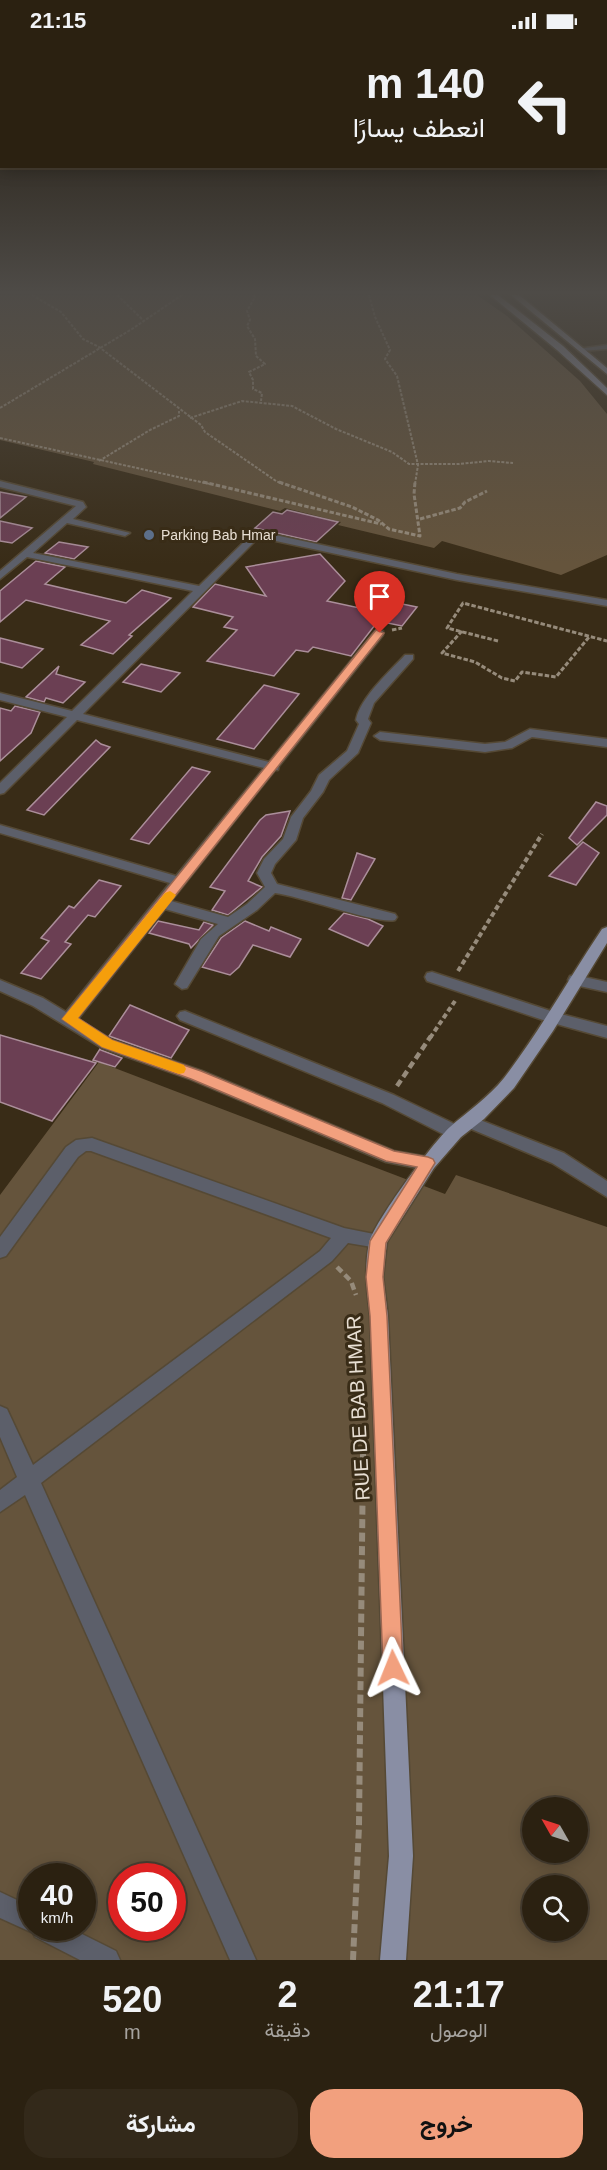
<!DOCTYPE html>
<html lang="ar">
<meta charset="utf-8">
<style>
:root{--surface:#2b2111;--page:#33291a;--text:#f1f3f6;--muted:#a6a39f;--line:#473e31;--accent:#f2a07e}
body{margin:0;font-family:Helvetica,Vazirmatn,sans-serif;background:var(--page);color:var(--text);direction:rtl;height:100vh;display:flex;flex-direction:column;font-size:22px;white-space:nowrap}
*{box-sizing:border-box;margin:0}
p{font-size:20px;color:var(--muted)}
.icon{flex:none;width:33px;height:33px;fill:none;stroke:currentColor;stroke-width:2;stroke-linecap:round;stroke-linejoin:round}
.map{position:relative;height:1918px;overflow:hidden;direction:ltr}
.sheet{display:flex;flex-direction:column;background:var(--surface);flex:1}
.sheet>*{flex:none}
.top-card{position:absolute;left:0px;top:0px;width:608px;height:126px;box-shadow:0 3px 15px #0003,0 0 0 2px var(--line);direction:rtl;background:#2b2111;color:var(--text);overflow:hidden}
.needle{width:39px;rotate:309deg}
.controls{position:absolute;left:522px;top:1755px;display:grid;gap:12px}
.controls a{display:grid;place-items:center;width:66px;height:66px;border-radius:50%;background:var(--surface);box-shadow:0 3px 15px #0003,0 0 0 2px var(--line);font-size:30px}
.speed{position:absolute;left:18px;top:1821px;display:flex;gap:12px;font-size:30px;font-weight:700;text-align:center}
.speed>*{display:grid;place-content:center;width:78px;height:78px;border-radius:50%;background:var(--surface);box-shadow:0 3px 15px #0003,0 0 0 2px var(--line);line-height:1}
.speed small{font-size:15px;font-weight:400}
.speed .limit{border:9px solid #d22;background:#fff;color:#111}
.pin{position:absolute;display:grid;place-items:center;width:51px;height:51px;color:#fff;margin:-62px -26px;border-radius:50% 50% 50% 0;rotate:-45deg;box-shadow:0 0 6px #0007}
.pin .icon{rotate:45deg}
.me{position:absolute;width:66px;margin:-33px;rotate:358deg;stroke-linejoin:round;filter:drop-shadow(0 0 4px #0008)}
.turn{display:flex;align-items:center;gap:21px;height:126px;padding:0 24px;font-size:27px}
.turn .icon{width:78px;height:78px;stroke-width:2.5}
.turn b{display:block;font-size:42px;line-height:51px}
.eta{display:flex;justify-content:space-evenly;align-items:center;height:102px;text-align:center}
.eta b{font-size:36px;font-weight:700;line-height:42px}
.cta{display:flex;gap:12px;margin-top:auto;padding:12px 24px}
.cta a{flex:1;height:69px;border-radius:24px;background:var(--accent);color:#111;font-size:24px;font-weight:700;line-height:69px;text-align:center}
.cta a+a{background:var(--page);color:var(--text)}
.status{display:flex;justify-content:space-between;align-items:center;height:42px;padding:0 30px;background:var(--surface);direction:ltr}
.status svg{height:16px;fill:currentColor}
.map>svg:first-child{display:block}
</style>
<div class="status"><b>21:15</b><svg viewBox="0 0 49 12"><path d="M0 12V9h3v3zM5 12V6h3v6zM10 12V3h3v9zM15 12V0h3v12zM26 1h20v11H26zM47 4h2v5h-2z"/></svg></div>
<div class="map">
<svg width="607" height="1918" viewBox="0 0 607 1918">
<rect width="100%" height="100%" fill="#392c17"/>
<g fill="#65543c" fill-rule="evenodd">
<path d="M0,253H477L507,274L580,339L607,372V513L561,533L442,499L434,506L338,483L341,480L285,466L280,469L93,422L94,420L0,398Z"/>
<path d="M99,1020L445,1152L456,1133L607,1185V1918H0V1153ZM532,1766H578V1810H532ZM32,1834H82V1886H32ZM122,1834H172V1886H122ZM532,1844H578V1888H532Z"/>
</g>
<g fill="#6b3f53" stroke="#ab8e9a" stroke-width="1.5">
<path d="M0,450L26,455L0,476Z"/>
<path d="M287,468L338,480L316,500L255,486L273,470L282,472Z"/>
<path d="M0,479L32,486L12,501L0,499Z"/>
<path d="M59,500L88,505L74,517L45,511Z"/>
<path d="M320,512L345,539L327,559L364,567L373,556L417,565L402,584L378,579L351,614L313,605L308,610L296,608L274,634L207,619L237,588L224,585L233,575L193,565L215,542L266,554L246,525Z"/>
<path d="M36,519L65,525L45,542L126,561L142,548L171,556L129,593L132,594L113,612L81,603L110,579L26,558L0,580V549Z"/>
<path d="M0,596L43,607L22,626L0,620Z"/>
<path d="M141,622L180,631L161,650L123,640Z"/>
<path d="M59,624L56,632L85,640L63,661L46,656L44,660L26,655Z"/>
<path d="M264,643L299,652L254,707L217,697Z"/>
<path d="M15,664L40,670L31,691L0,719V666L11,669Z"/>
<path d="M96,698L101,702L110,705L44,773L27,768Z"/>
<path d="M192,725L210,730L149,802L131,797Z"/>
<path d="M596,760L607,764V773L577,803L569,796Z"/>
<path d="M290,769L281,794L262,815L248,839L262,845L228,873L212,868L225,849L210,845L260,778L266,773Z"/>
<path d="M583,800L599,811L576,843L549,834Z"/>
<path d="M357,811L375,817L351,858L342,856Z"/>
<path d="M99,838L121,844L95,875L88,873L65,900L71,902L41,937L21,931L49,899L41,896L69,864L74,866Z"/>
<path d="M344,871L368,877L383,884L368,904L329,887Z"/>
<path d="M158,879L199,888L204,880L213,883L191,906L189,902L149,891Z"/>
<path d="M245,879L269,889L271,885L301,897L290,915L253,903L239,925L230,933L202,925L221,896Z"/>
<path d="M130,963L189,988L171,1016L109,994Z"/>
<path d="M0,993L96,1021L52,1079L0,1060Z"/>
<path d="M100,1007L101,1008L122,1016L115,1025L93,1018Z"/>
</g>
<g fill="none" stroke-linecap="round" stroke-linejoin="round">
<defs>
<g id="minor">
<path d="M607,303V307L582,309L578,307Z"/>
<path d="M0,439L83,460L86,465L73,477L130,491L125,494L67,481L33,511L199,544L249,495L261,490L457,532L607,558V564L457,538L262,496L255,499L83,672L269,720L375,589H383V593L279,724L278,728H275L171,859L228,875L247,862L265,845L257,831L264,817L283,797L291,775L311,749L319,733L347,709L359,682L356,678C360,656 390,629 405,613H413V617L374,661L368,677L371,681L358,711L329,738L323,750L303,776L296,798L275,822L271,831L277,842L395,872L397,875L395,878C379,883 300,854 275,851L257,868L219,894L187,946L182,947L175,942L201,897L218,882L165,867L78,977L112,998L202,1029L394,1109L434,1116L436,1121L434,1126L428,1128L386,1120L190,1037L102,1006L33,964L0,949V938L43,956L66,970L170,841L0,791V783L176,834L264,726L77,678L4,751L0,752V741L67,675L0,658V651L72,669L193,549L27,515L0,537V529L76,464L0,445Z"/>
<path d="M530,687L607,697V705L532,695L512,706L485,710L380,698L374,694L380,690L485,702L505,700Z"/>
<path d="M432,930L557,971L607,984V996L549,980L427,939L425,935L427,931Z"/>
<path d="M575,933L607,940V950L570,942L568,938L570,934Z"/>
<path d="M185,969L394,1053L461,1085L463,1090L461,1095L455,1096L449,1095L382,1061L180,978L177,974L180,970Z"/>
<path d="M470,1074L564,1111L607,1139V1155L552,1121L464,1084L462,1080L464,1076Z"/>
<path d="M92,1096L344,1186L384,1194L387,1199L384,1204L378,1206L348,1201L332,1219L41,1441L256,1918H230L25,1453L0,1470V1448L17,1435L0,1395V1364L7,1367L33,1423L320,1209L331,1196L91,1109H86L78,1115L6,1214L0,1216V1195L66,1105L76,1098Z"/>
<path d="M0,1850L32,1865V1886H70L116,1909L120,1918H80L35,1895L33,1891L0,1876Z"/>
</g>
<g id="major">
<path d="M490,253H498L563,304L607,346V353L557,308Z"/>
<path d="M511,253H519L607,326V332Z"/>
<path d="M607,885V901L553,989L514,1046L484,1077L461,1095L434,1126L387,1200L383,1235L388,1274L413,1814L406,1918H380L389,1814L370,1274C367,1249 364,1226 369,1201C373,1182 433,1100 450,1085C468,1069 488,1056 504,1036C540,989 569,936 602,887Z"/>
</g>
</defs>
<use href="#minor" stroke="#554935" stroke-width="3"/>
<use href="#major" stroke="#554935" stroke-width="3"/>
<g stroke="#968b7b" stroke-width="2" stroke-dasharray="3 1.5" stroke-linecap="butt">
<path d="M32,253L61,270L83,297L99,305L201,383L205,390L276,439L283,442"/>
<path d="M117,253L143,278"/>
<path d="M253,253L255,255L247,269L250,278L247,284L255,297L256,314L265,322L249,330L253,338V347L262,351L261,359"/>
<path d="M369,253L375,275L390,308L385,317L397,334L418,423L415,442"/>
<path d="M0,366L132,287L182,253"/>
<path d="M190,376L242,359L292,364L336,387L392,410L409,422H459L489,419L513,421"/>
<path d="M0,396L210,442"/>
<path d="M99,419L150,388L179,374V369"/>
</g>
<g stroke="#968b7b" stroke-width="3" stroke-dasharray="4.5 2" stroke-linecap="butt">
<path d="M203,440L381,482"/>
<path d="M279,440L352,465L378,478L389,487L420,494L414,452L415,440"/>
<path d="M420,477L460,466L465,460L487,449"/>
<path d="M392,588L402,586"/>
<path d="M462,589L442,611L475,620L502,636L515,639L522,630L556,635L589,595"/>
<path d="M498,599L447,586L463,561L607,599"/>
</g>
<g stroke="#968b7b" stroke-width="4" stroke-dasharray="5 3" stroke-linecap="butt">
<path d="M458,929L542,792"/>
<path d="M430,996L455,959"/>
</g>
<g stroke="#968b7b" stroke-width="4.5" stroke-dasharray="7 4" stroke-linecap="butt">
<path d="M397,1044L431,994"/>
<path d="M337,1225L351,1239L356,1253"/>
</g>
<path stroke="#968b7b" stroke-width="6" stroke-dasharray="9 4.5" stroke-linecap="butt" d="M353,1918L359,1784L363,1412"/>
<use href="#minor" fill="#5c5f6a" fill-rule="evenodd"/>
<use href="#major" fill="#898ea4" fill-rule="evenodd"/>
</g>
<linearGradient id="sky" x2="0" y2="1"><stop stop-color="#1f180d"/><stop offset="0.48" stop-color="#4e4b47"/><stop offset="1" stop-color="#4e4b47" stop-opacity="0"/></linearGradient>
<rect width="607" height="522" fill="url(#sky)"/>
<path fill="#f2a07e" stroke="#9d6852" stroke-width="1.5" d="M376,588L384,591L78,976L112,998L201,1029L394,1109L428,1115L433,1117L435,1121L386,1201L383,1235L387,1274L403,1626L400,1633L393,1636L386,1633L383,1626L370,1274L366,1235L370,1199L417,1125L386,1119L191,1037L102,1005L62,977Z"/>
<path fill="#f59e0b" d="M170,849L176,853L174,856L78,976L112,998L184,1023L186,1027L184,1031L179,1032L102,1005L62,977L165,851Z"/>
<circle fill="#5c6f8a" stroke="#392c17" stroke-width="2" cx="149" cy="493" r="6"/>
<g text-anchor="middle" stroke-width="6" stroke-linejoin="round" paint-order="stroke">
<g font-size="14" fill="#e8dfd3" stroke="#392c17" text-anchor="start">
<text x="161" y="498">Parking Bab Hmar</text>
</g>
<g font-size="20" fill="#e8dfd3" stroke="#392c17">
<text transform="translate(358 1366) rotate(-93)" y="7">RUE DE BAB HMAR</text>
</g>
</g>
</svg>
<div class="controls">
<a><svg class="needle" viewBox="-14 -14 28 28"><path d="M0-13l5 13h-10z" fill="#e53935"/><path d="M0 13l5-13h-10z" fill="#a6a39f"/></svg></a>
<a><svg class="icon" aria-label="search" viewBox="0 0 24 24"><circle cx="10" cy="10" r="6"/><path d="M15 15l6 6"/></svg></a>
</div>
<div class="speed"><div>40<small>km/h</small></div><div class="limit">50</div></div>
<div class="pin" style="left:380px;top:591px;background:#d93025"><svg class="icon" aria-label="arrive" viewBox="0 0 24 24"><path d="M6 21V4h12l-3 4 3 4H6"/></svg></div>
<svg class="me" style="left:393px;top:1626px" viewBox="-20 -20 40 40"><path d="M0-17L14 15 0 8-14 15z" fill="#f2a07e" stroke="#fff" stroke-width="4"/></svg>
<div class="top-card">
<div class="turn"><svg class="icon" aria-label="left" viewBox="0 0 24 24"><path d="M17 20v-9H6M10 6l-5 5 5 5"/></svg><div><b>140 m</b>انعطف يسارًا</div></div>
</div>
</div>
<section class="sheet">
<div class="eta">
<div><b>21:17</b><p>الوصول</p></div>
<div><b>2</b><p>دقيقة</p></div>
<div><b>520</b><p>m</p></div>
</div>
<div class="cta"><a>خروج</a><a>مشاركة</a></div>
</section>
